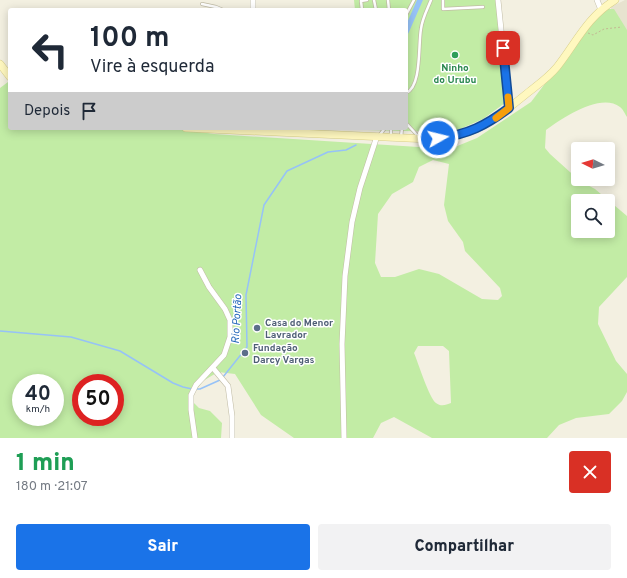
<!DOCTYPE html>
<html lang="pt">
<meta charset="utf-8">
<style>
:root{--surface:#fff;--page:#f2f2f3;--text:#1f2937;--muted:#747a83;--accent:#1a73e8}
body{margin:0;font-family:Overpass,sans-serif;background:var(--page);color:var(--text);height:100vh;display:flex;flex-direction:column;font-size:15px;white-space:nowrap}
*{box-sizing:border-box;margin:0}
p{font-size:13px;color:var(--muted)}
.icon{flex:none;width:22px;height:22px;fill:none;stroke:currentColor;stroke-width:2;stroke-linecap:round;stroke-linejoin:round}
.map{position:relative;height:438px;overflow:hidden}
.drawer{display:flex;flex-direction:column;background:var(--surface);flex:1}
.drawer>*{flex:none}
.banner{position:absolute;left:8px;top:8px;width:400px;height:122px;border-radius:4px;box-shadow:0 2px 10px #0003;background:#fff;color:var(--text);overflow:hidden}
.needle{width:26px;rotate:275deg}
.tools{position:absolute;left:571px;top:142px;display:grid;gap:8px}
.tools a{display:grid;place-items:center;width:44px;height:44px;border-radius:4px;background:var(--surface);box-shadow:0 2px 10px #0003;font-size:20px}
.speed{position:absolute;left:12px;top:374px;display:flex;gap:8px;font-size:20px;font-weight:700;text-align:center}
.speed>*{display:grid;place-content:center;width:52px;height:52px;border-radius:50%;background:var(--surface);box-shadow:0 2px 10px #0003;line-height:1}
.speed small{font-size:10px;font-weight:400}
.speed .limit{border:6px solid #d22;background:#fff;color:#111}
.pin{position:absolute;display:grid;place-items:center;width:34px;height:34px;color:#fff;margin:-17px;border-radius:8px;box-shadow:0 2px 6px #0006}
.me{position:absolute;width:44px;margin:-22px;rotate:82deg;stroke-linejoin:round;filter:drop-shadow(0 0 3px #0008)}
.turn{display:flex;align-items:center;gap:14px;height:84px;padding:0 16px;font-size:18px}
.turn .icon{width:52px;height:52px;stroke-width:2.5}
.turn b{display:block;font-size:28px;line-height:34px}
.then{display:flex;align-items:center;height:38px;padding:0 16px;background:#0003;gap:8px;font-size:15px}
.round{display:grid;place-items:center;flex:none;width:42px;height:42px;border-radius:4px;background:var(--page)}
.head{display:flex;align-items:center;justify-content:space-between;height:68px;padding:0 16px}
h1{font-size:24px;font-weight:800;line-height:30px;color:#1e9e55}
.primary-button{display:flex;gap:8px;margin-top:auto;padding:8px 16px}
.primary-button a{flex:1;height:46px;border-radius:4px;background:var(--accent);color:#fff;font-size:16px;font-weight:800;line-height:46px;text-align:center}
.primary-button a+a{background:var(--page);color:var(--text)}
.map>svg:first-child{display:block}
</style>
<div class="map">
<svg width="627" height="438" viewBox="0 0 627 438">
<rect width="100%" height="100%" fill="#f3f0e1"/>
<path fill="#e7e3cf" d="M625,0H627V39L611,14V7Z"/>
<g fill="#c2eca5" fill-rule="evenodd">
<path d="M354,0H496L509,100L483,119L460,129L443,132L367,130V128H406V10H355Z"/>
<path d="M604,9H614L627,30V117C625,114 623,109 620,107C601,92 562,118 546,130L545,148L550,154L580,181L595,189L627,216V277L599,307L598,324L616,361L627,374V392L622,401L609,414L576,418L559,425L547,438H432L394,417L381,423L373,438H294L261,415L235,374L218,372L203,381L193,394V402L199,408L210,411L222,423L221,438H0V88L8,82L10,83V128H173L214,134L450,149L477,138L531,102L595,18ZM433,160L449,164L444,205L448,221L463,242L465,251L500,288L502,296L498,300L482,299L439,274L419,269L395,277H381L375,263L378,214L392,194L413,182L419,167ZM578,201H608V231H578ZM418,346H443L449,351L451,403C446,405 441,407 436,403C429,398 418,362 414,353ZM21,383H55V417H21ZM81,383H115V417H81Z"/>
</g>
<g fill="none" stroke-linecap="round" stroke-linejoin="round">
<g stroke="#96c2f7" stroke-width="1.5">
<path d="M0,331L71,337L120,351L173,383L183,387L192,389"/>
<path d="M223,377L247,347L246,295L264,205L287,171L328,152L346,150L356,145"/>
<path d="M196,389H200L220,380"/>
</g>
<path stroke="#96c2f7" stroke-width="5.5" d="M406,32L420,0"/>
<defs>
<g id="lane">
<path d="M374,0L376,10"/>
<path d="M388,0L389,10"/>
<path d="M443,0V9L483,7"/>
<path d="M202,4L216,7L223,10"/>
<path d="M362,10L361,1L367,0"/>
<path d="M406,15L414,0"/>
<path d="M406,93C422,87 418,44 421,29C422,19 427,10 431,0"/>
<path d="M406,123L418,136"/>
<path d="M391,135V128"/>
<path d="M379,136L385,128"/>
<path d="M401,137L402,128"/>
</g>
<g id="street">
<path d="M253,0V10"/>
<path d="M498,0L509,108"/>
<path d="M597,0L601,10"/>
<path d="M213,368L228,386L232,416V438"/>
<path d="M195,438L191,410V395L196,385L224,355L230,337V320L225,309L209,287L200,270"/>
<path d="M344,438L342,344L345,276L352,222L360,188L377,136"/>
</g>
<g id="secondary">
<path d="M0,64L10,77"/>
<path d="M186,128L429,139C473,137 492,122 525,95C536,86 548,78 557,67C576,43 587,17 615,0"/>
</g>
</defs>
<use href="#lane" stroke="#c1bca6" stroke-width="4"/>
<use href="#street" stroke="#c1bca6" stroke-width="6"/>
<use href="#secondary" stroke="#d7ce8b" stroke-width="8"/>
<path stroke="#c2b893" stroke-width="1" stroke-dasharray="2 2" stroke-linecap="butt" d="M588,33L593,35L604,29L622,27"/>
<use href="#lane" stroke="#fff" stroke-width="2.5"/>
<use href="#street" stroke="#fff" stroke-width="5"/>
<use href="#secondary" stroke="#fff8bf" stroke-width="7"/>
</g>
<g fill="none" stroke-linecap="round" stroke-linejoin="round">
<defs>
<path id="route" d="M438,138C468,135 486,125 509,108L503,48"/>
</defs>
<use href="#route" stroke="#114b97" stroke-width="10"/>
<use href="#route" stroke="#1a73e8" stroke-width="7"/>
<path stroke="#f59e0b" stroke-width="7" d="M496,118L509,108L508,97"/>
</g>
<circle fill="#2e9e5b" stroke="#fff" stroke-width="1.5" cx="455" cy="55" r="4"/>
<g fill="#5c6f8a" stroke="#fff" stroke-width="1.5">
<circle cx="257" cy="328" r="4"/>
<circle cx="245" cy="353" r="4"/>
</g>
<g text-anchor="middle" stroke-width="3" stroke-linejoin="round" paint-order="stroke">
<g font-size="10" font-weight="bold" fill="#27864d" stroke="#fff">
<text x="455" y="71">Ninho<tspan x="455" dy="12">do Urubu</tspan></text>
</g>
<g font-size="10" font-weight="bold" fill="#4e5e75" stroke="#fff" text-anchor="start">
<text x="265" y="326">Casa do Menor<tspan x="265" dy="12">Lavrador</tspan></text>
<text x="253" y="351">Fundação<tspan x="253" dy="12">Darcy Vargas</tspan></text>
</g>
<g font-size="11" font-style="italic" fill="#2165b9" stroke="#fff">
<text transform="translate(236 319) rotate(-87)" y="4">Rio Portão</text>
</g>
</g>
</svg>
<div class="tools">
<a><svg class="needle" viewBox="-14 -14 28 28"><path d="M0-13l5 13h-10z" fill="#e53935"/><path d="M0 13l5-13h-10z" fill="#747a83"/></svg></a>
<a><svg class="icon" aria-label="search" viewBox="0 0 24 24"><circle cx="10" cy="10" r="6"/><path d="M15 15l6 6"/></svg></a>
</div>
<div class="speed"><div>40<small>km/h</small></div><div class="limit">50</div></div>
<div class="pin" style="left:503px;top:48px;background:#d93025"><svg class="icon" aria-label="arrive" viewBox="0 0 24 24"><path d="M6 21V4h12l-3 4 3 4H6"/></svg></div>
<svg class="me" style="left:438px;top:138px" viewBox="-20 -20 40 40"><circle r="17" fill="#1a73e8" stroke="#fff" stroke-width="3"/><path d="M0-11L8 9 0 5-8 9z" fill="#fff"/></svg>
<div class="banner">
<div class="turn"><svg class="icon" aria-label="left" viewBox="0 0 24 24"><path d="M17 20v-9H6M10 6l-5 5 5 5"/></svg><div><b>100 m</b>Vire à esquerda</div></div>
<div class="then">Depois<svg class="icon" aria-label="arrive" viewBox="0 0 24 24"><path d="M6 21V4h12l-3 4 3 4H6"/></svg></div>
</div>
</div>
<section class="drawer">
<div class="head"><div><h1>1 min</h1><p>180 m · 21:07</p></div><a class="round" style="background:#d93025;color:#fff"><svg class="icon" aria-label="close" viewBox="0 0 24 24"><path d="M6 6l12 12M18 6L6 18"/></svg></a></div>
<div class="primary-button"><a>Sair</a><a>Compartilhar</a></div>
</section>
